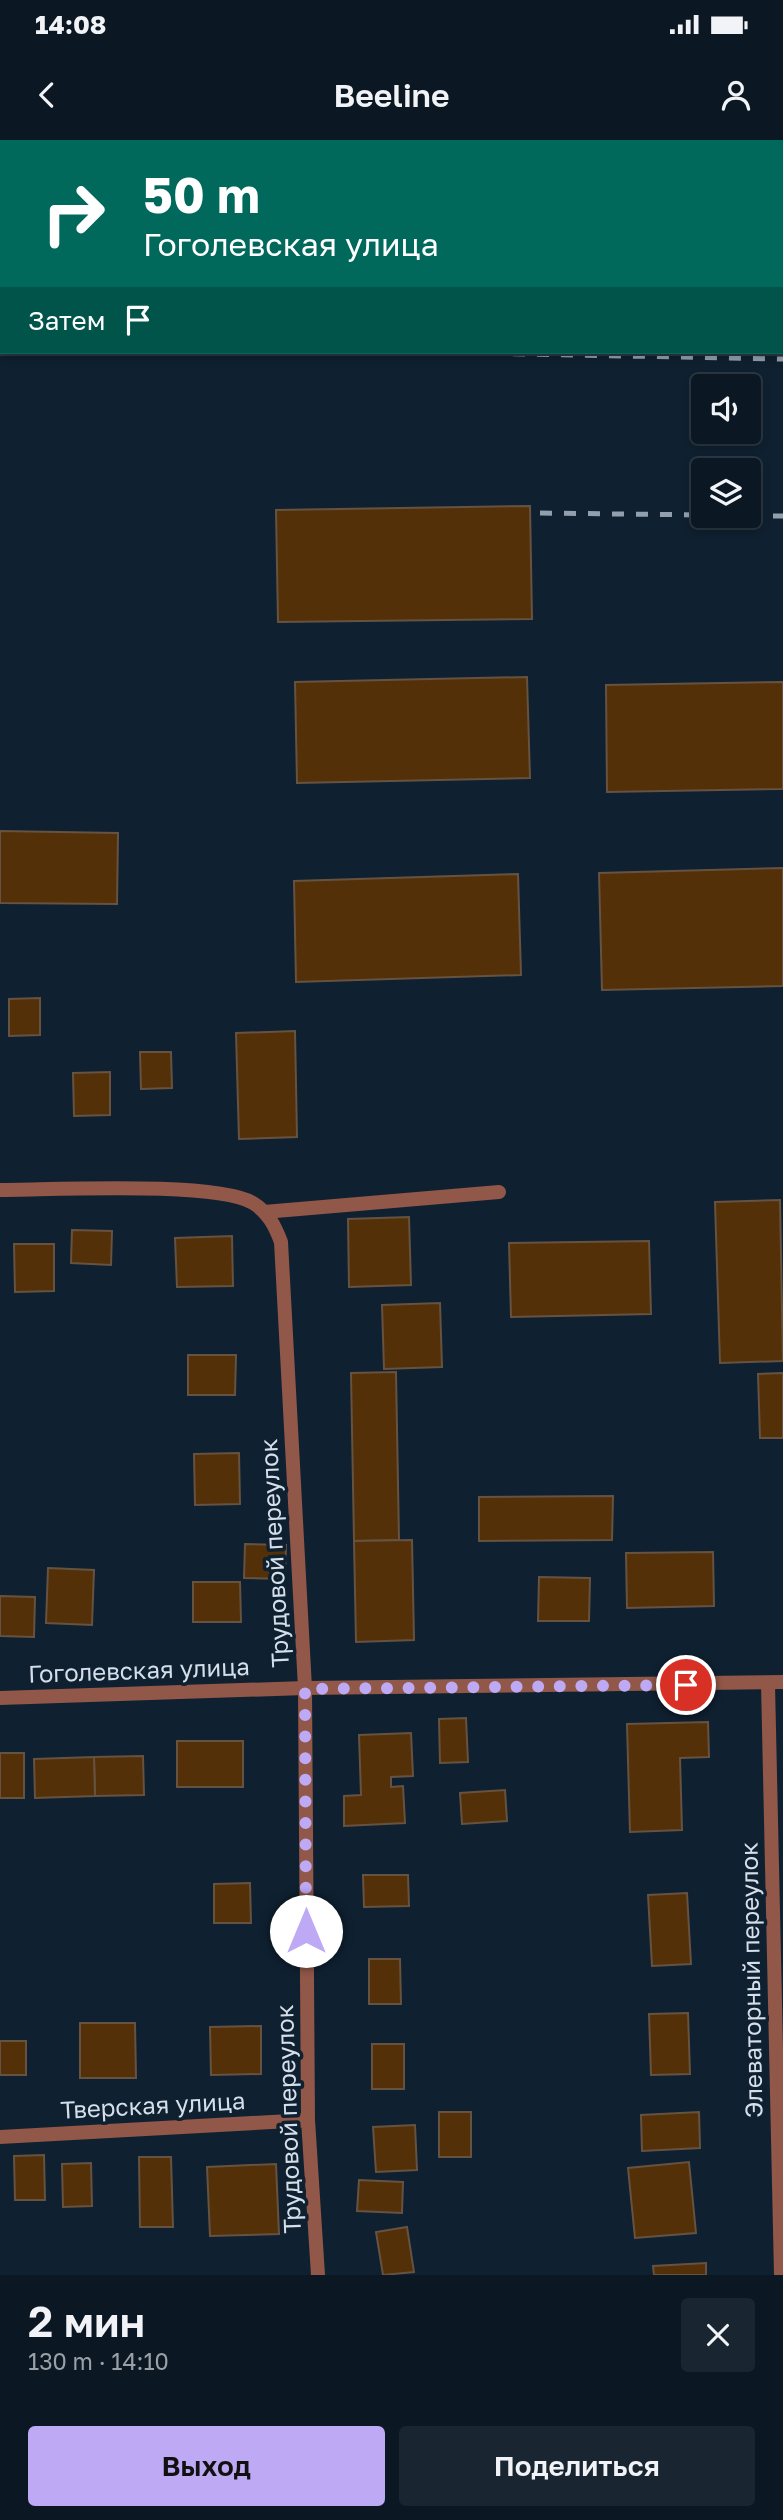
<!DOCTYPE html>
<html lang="ru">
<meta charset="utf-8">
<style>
:root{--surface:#0b1824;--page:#192531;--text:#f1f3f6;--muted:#9aa0a6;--line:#2b3741;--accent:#bea9f5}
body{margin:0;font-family:"Golos Text",sans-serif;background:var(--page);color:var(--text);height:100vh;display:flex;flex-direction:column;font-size:26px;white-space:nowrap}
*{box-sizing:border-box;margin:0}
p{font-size:23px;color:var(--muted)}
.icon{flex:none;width:38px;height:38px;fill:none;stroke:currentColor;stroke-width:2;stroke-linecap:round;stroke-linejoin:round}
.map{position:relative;height:2135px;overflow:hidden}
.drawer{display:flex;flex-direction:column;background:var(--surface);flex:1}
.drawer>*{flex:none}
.hud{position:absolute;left:0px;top:0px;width:784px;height:214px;box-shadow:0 4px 10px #0003,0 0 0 2px var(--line);background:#00695c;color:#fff;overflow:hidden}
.buttons{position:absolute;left:691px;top:234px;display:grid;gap:14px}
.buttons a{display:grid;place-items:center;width:70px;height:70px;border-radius:7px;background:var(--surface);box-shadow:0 4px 10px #0003,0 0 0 2px var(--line);font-size:35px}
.pin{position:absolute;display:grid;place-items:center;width:60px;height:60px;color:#fff;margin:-30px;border:4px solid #fff;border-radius:50%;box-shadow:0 2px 7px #0007}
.me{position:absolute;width:77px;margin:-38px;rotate:0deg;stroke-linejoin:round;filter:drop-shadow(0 0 5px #0008)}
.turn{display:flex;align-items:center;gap:24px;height:147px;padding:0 28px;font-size:32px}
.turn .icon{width:91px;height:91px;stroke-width:2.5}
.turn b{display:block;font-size:49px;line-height:60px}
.then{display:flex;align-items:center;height:66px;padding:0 28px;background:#0003;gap:14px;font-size:26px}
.round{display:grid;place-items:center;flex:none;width:74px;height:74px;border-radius:7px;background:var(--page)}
.overview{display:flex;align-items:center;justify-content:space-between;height:119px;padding:0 28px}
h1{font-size:42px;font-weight:600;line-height:52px}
.action{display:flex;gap:14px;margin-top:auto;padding:14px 28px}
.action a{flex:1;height:80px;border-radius:7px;background:var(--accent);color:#111;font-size:28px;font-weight:600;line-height:80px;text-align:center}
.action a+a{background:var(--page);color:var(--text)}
.status{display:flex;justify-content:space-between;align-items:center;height:49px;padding:0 35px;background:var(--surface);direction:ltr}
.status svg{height:19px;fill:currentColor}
header{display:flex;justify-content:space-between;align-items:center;height:91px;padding:0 28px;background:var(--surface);font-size:32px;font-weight:600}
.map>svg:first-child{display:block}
</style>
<div class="status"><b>14:08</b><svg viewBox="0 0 49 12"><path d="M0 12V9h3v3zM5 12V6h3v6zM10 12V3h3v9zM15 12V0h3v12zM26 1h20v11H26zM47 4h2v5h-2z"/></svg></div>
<header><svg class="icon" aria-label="back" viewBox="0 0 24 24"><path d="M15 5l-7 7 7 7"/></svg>Beeline<svg class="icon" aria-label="person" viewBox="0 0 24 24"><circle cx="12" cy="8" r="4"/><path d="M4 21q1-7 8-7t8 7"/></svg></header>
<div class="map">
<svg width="783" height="2135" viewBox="0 0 783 2135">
<rect width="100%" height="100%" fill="#0f2030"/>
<g fill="#533008" stroke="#665240" stroke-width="2">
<path d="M530,366L532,479L278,482L276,370Z"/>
<path d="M527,537L530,638L297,643L295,542Z"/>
<path d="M783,542V649L607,652L606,545Z"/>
<path d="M0,691L118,693L117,764L0,763Z"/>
<path d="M783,728V846L602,850L599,733Z"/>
<path d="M518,734L521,835L296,842L294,741Z"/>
<path d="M40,858V895L9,896V859Z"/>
<path d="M295,891L297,997L239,999L236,893Z"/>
<path d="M140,912H171L172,948L141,949Z"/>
<path d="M110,932V975L74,976L73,933Z"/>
<path d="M780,1060L783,1221L720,1223L715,1062Z"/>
<path d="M409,1077L411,1145L349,1147L348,1079Z"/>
<path d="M72,1090L112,1091L111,1125L71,1123Z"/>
<path d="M232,1096L233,1146L177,1147L175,1098Z"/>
<path d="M649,1101L651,1174L511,1177L509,1103Z"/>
<path d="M14,1104H54V1151L15,1152Z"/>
<path d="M440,1163L442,1227L384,1229L382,1165Z"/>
<path d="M188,1215H236L235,1255H188Z"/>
<path d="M396,1232L399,1400L354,1401L351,1233Z"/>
<path d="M783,1233V1298H760L758,1234Z"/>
<path d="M239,1313L240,1364L195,1365L194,1314Z"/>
<path d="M613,1356L612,1400L479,1401V1357Z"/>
<path d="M412,1400L414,1500L356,1502L354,1401Z"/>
<path d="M245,1404L286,1405L285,1439L244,1438Z"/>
<path d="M713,1412L714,1466L627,1468L626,1413Z"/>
<path d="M48,1428L94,1430L92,1485L46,1483Z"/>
<path d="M539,1437L590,1438L589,1481H538Z"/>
<path d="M193,1442H240L241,1482H193Z"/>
<path d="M0,1456L35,1457L34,1497L0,1496Z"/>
<path d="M466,1578L468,1622L440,1623L439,1579Z"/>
<path d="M708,1582L709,1617L680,1618L682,1690L630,1692L627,1584Z"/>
<path d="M411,1593L413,1636L391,1637V1647L403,1646L405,1683L344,1686V1656L361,1655L359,1595Z"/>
<rect x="177" y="1601" width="66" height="46"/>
<rect x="0" y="1613" width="24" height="45"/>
<path d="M143,1616L144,1655L95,1656L94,1617Z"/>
<path d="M94,1617L95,1656L35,1658L34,1619Z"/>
<path d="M505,1650L507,1681L462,1684L460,1653Z"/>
<path d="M363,1735H408L409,1766L364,1767Z"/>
<path d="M250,1743L251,1783H214V1744Z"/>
<path d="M687,1753L691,1824L652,1826L648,1755Z"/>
<path d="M369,1819H400L401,1864H369Z"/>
<path d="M688,1873L690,1934L651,1935L649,1874Z"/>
<path d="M80,1883H135L136,1938H80Z"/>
<path d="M261,1886V1934L211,1935L210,1887Z"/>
<rect x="0" y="1901" width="26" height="34"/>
<rect x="372" y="1904" width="32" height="45"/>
<rect x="439" y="1972" width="32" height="45"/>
<path d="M699,1972L700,2008L642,2011L641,1975Z"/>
<path d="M415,1985L417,2030L376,2032L373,1987Z"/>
<path d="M44,2015L45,2060H15L14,2016Z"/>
<path d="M139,2017H171L173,2087H140Z"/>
<path d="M689,2022L696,2093L635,2098L628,2028Z"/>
<path d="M91,2023L92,2066L63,2067L62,2024Z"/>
<path d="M276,2024L279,2094L210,2096L207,2027Z"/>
<path d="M359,2040L403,2042L402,2073L357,2071Z"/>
<path d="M407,2087L414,2132L383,2135L376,2092Z"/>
<path d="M706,2123V2135H654L653,2126Z"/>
</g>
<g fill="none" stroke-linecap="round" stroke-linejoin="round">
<path stroke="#915748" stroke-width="14" d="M264,1072L499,1052"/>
<g stroke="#915748" stroke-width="14">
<path d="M0,1050C52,1050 215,1041 253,1063C268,1072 275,1086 281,1102L305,1548L308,1980L318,2135"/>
<path d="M768,1544L781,2135"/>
<path d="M0,1558L305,1548L783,1542"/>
<path d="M0,1997L308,1980"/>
</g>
<g stroke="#929fac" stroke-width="5" stroke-dasharray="12 12" stroke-linecap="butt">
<path d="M0,177H2"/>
<path d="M782,190H783"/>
<path d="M0,202H2"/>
<path d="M417,212L783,219"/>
<path d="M540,373L704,375"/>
<path d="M749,376H783"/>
</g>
</g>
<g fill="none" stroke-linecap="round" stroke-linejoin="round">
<path stroke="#bea9f5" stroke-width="12" stroke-dasharray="0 21.6" d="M306,1791L305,1549L686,1545"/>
</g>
<g text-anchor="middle" stroke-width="7" stroke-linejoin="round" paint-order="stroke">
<g font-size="24" fill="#d4dfea" stroke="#0f2030">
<text transform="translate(275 1413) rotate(-93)" y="8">Трудовой переулок</text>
<text transform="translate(139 1531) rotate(-2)" y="8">Гоголевская улица</text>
<text transform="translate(752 1840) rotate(-91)" y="8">Элеваторный переулок</text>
<text transform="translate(153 1966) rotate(-3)" y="8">Тверская улица</text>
<text transform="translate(289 1979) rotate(-92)" y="8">Трудовой переулок</text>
</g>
</g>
</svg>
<div class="buttons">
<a><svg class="icon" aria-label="sound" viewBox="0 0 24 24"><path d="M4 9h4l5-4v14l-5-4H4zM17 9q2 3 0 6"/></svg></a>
<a><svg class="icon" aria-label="layers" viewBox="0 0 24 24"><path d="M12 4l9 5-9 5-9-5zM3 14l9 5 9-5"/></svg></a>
</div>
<div class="pin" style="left:686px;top:1545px;background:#d93025"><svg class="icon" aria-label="arrive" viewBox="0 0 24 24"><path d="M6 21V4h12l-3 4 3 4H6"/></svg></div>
<svg class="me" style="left:306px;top:1791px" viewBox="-20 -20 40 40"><circle r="19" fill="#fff"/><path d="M0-13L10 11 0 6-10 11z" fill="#bea9f5"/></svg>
<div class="hud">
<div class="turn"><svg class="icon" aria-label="right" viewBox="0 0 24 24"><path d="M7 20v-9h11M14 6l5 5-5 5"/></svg><div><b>50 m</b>Гоголевская улица</div></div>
<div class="then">Затем<svg class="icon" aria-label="arrive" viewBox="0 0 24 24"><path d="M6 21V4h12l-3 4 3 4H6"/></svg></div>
</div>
</div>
<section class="drawer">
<div class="overview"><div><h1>2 мин</h1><p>130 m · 14:10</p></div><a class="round"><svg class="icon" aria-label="close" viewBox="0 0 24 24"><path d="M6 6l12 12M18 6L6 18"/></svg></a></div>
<div class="action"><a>Выход</a><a>Поделиться</a></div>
</section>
